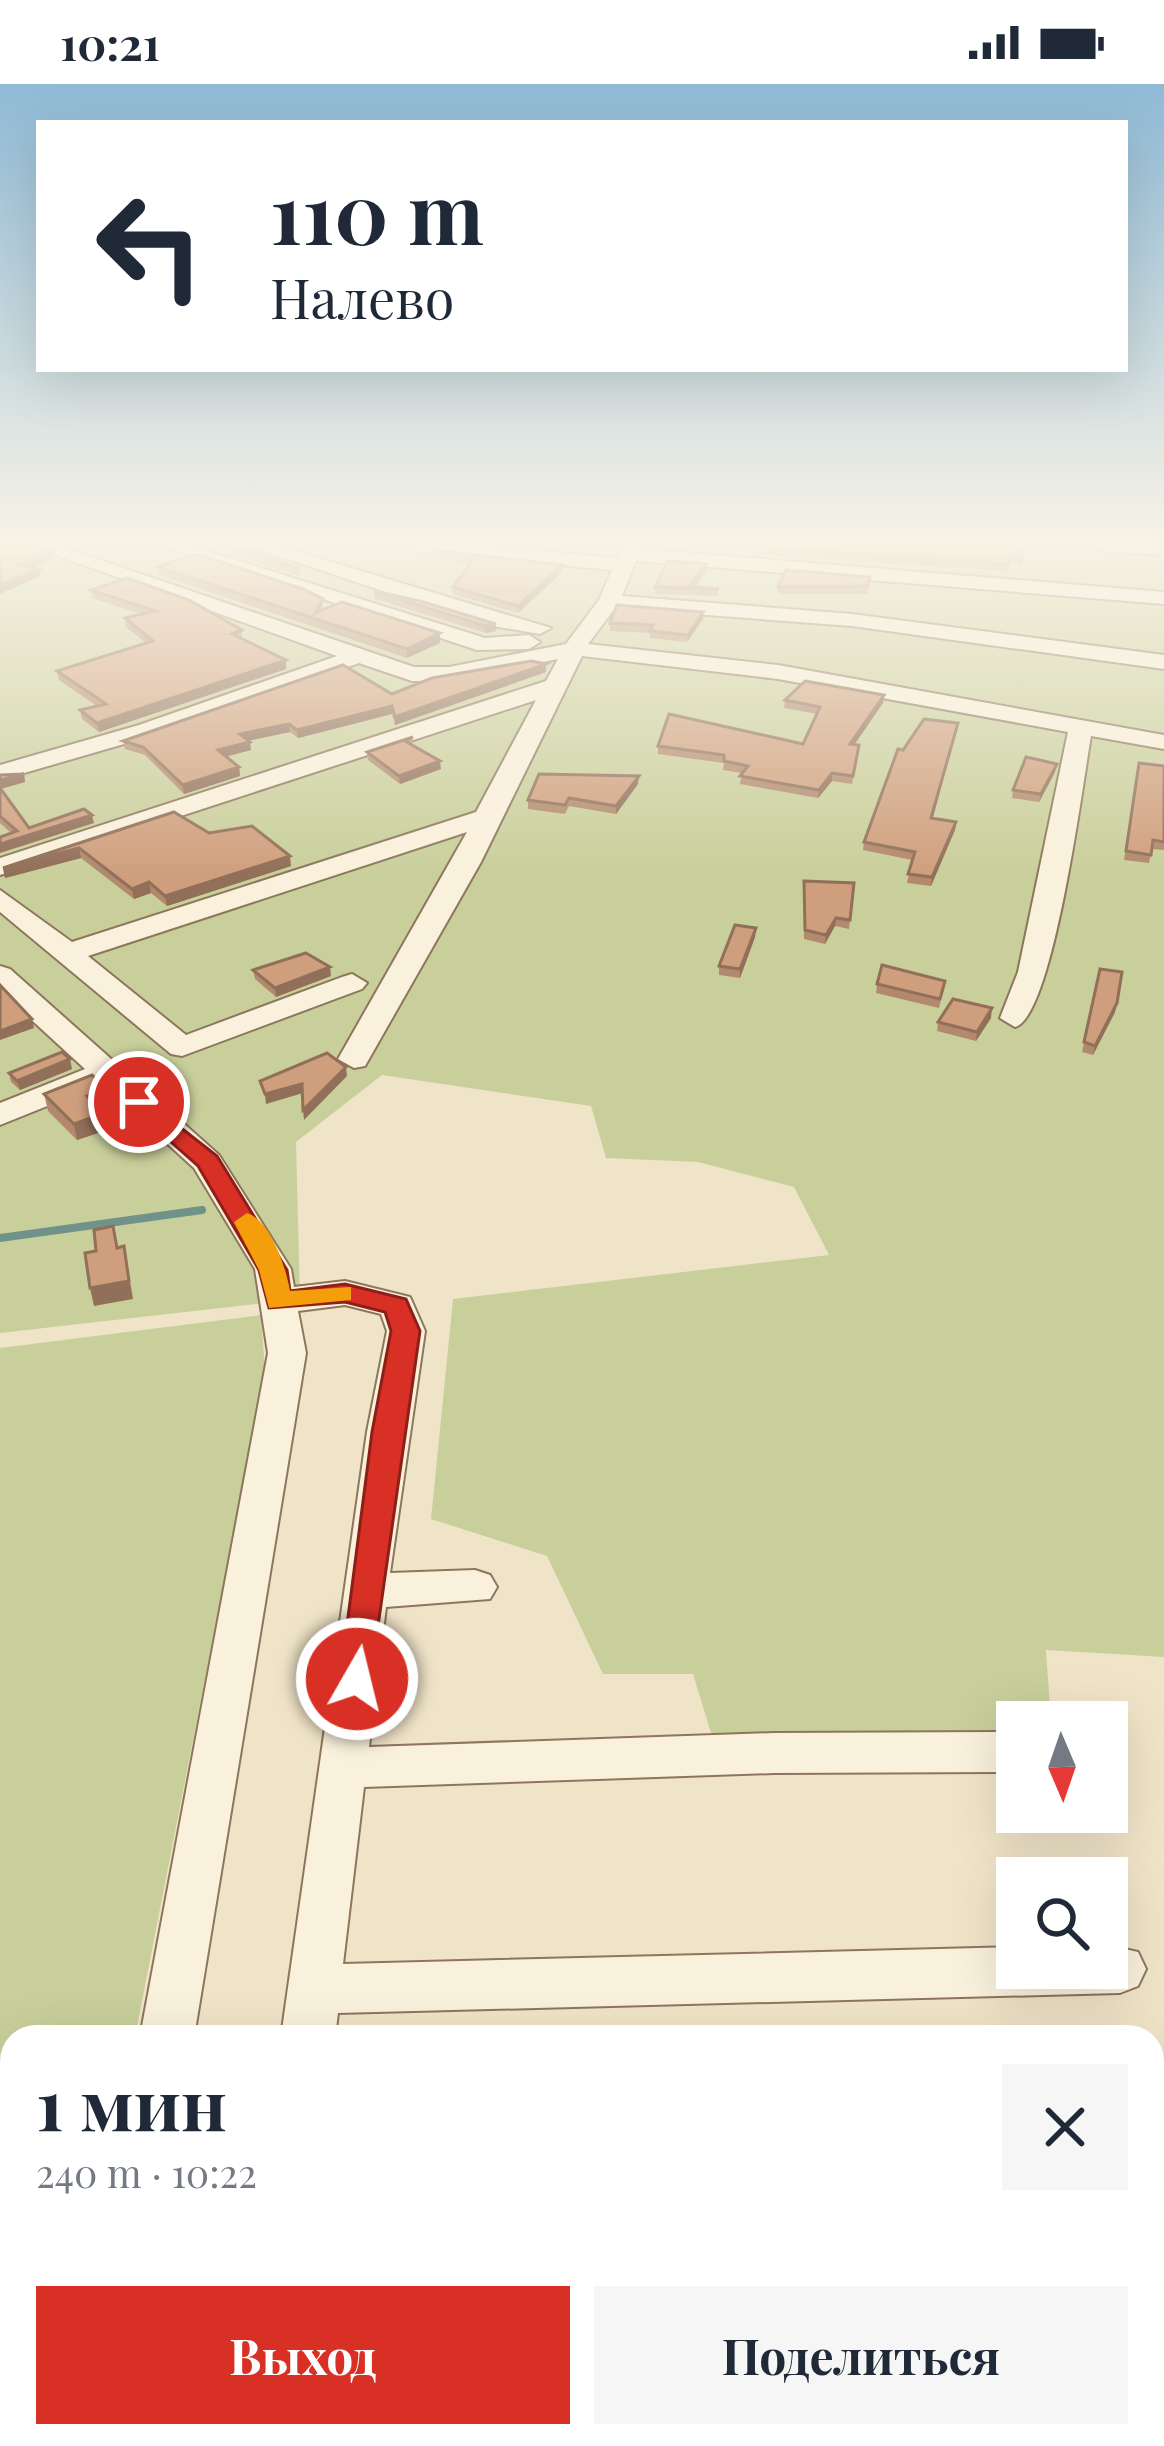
<!DOCTYPE html>
<html lang="ru">
<meta charset="utf-8">
<style>
:root{--surface:#fff;--page:#f6f6f7;--text:#1f2937;--muted:#747a83;--accent:#d93025}
body{margin:0;font-family:"Playfair Display",serif;background:var(--page);color:var(--text);height:100vh;display:flex;flex-direction:column;font-size:45px;white-space:nowrap}
*{box-sizing:border-box;margin:0}
p{font-size:39px;color:var(--muted)}
.icon{flex:none;width:66px;height:66px;fill:none;stroke:currentColor;stroke-width:2;stroke-linecap:round;stroke-linejoin:round}
.map{position:relative;flex:1;overflow:hidden}
.side{position:absolute;left:0px;top:1941px;width:1164px;height:423px;display:flex;flex-direction:column;background:var(--surface);border-radius:36px 36px 0 0;box-shadow:0 12px 48px #0002}
.side>*{flex:none}
.hud{position:absolute;left:36px;top:36px;width:1092px;height:252px;border-radius:0px;box-shadow:0 12px 48px #0002;background:#fff;color:var(--text);overflow:hidden}
.needle{width:78px;rotate:178deg}
.buttons{position:absolute;left:996px;top:1617px;display:grid;gap:24px}
.buttons a{display:grid;place-items:center;width:132px;height:132px;border-radius:0px;background:var(--surface);box-shadow:0 12px 48px #0002;font-size:60px}
.pin{position:absolute;display:grid;place-items:center;width:102px;height:102px;color:#fff;margin:-51px;border:6px solid #fff;border-radius:50%;box-shadow:0 3px 12px #0007}
.me{position:absolute;width:132px;margin:-66px;rotate:8deg;stroke-linejoin:round;filter:drop-shadow(0 0 9px #0008)}
.turn{display:flex;align-items:center;gap:42px;height:252px;padding:0 36px;font-size:54px}
.turn .icon{width:156px;height:156px;stroke-width:2.5}
.turn b{display:block;font-size:84px;line-height:102px}
.round{display:grid;place-items:center;flex:none;width:126px;height:126px;border-radius:0px;background:var(--page)}
.overview{display:flex;align-items:center;justify-content:space-between;height:204px;padding:0 36px}
h1{font-size:72px;font-weight:700;line-height:90px}
.primary-button{display:flex;gap:24px;margin-top:auto;padding:24px 36px}
.primary-button a{flex:1;height:138px;border-radius:0px;background:var(--accent);color:#fff;font-size:48px;font-weight:700;line-height:138px;text-align:center}
.primary-button a+a{background:var(--page);color:var(--text)}
.status{display:flex;justify-content:space-between;align-items:center;height:84px;padding:0 60px;background:var(--surface);direction:ltr}
.status svg{height:33px;fill:currentColor}
.map>svg:first-child{display:block}
</style>
<div class="status"><b>10:21</b><svg viewBox="0 0 49 12"><path d="M0 12V9h3v3zM5 12V6h3v6zM10 12V3h3v9zM15 12V0h3v12zM26 1h20v11H26zM47 4h2v5h-2z"/></svg></div>
<div class="map">
<svg width="1164" height="2362" viewBox="0 0 1164 2362">
<rect width="100%" height="100%" fill="#f0e4c8"/>
<g fill="#c9cf9b">
<path d="M0,461H1164V1573L1046,1566L1051,1638H1017V1658L711,1649L693,1590H603L547,1472L431,1435L453,1215L829,1171L794,1103L698,1078L606,1074L591,1022L382,991L296,1058L300,1215L0,1249Z"/>
<path d="M261,1231L265,1287L135,1953H12V2352H58L56,2362H0V1264Z"/>
</g>
<g fill="none" stroke-linecap="round" stroke-linejoin="round">
<path stroke="#6f938a" stroke-width="8" d="M0,1154L202,1126"/>
<defs>
<g id="minor">
<path d="M28,461H56L414,583H449L566,560L599,516L612,486L417,467L407,461H474L617,474L623,461H643L641,465L1164,508V520L636,477L622,512L852,530L1164,571V585L852,542L615,524L588,560L778,581L1164,651V665L1091,652C1083,697 1053,934 1015,943L1000,934L1018,888L1068,648L778,595L582,572L481,778L365,982L354,984L338,975L467,748L88,872L186,951L342,893L352,890L367,899L362,905L182,972L171,970L0,828V806L72,858L476,728L536,616L0,791V774L546,597L558,575L449,597H412L359,579L155,651L0,696V681L139,641L337,572Z"/>
<path d="M159,461H188L485,554L529,551L540,558L529,565L477,566Z"/>
<path d="M246,461H275L551,544L540,550L481,540Z"/>
<path d="M1091,461H1164V471L1101,467Z"/>
<path d="M0,882L10,885L219,1071L291,1185L294,1203L345,1197L410,1213L425,1247L390,1489L475,1486L490,1491L497,1503L490,1515L386,1523L369,1663L774,1649L999,1648L1017,1657L1016,1682L999,1688L774,1689L364,1703L343,1880L1017,1863V1884H1107V1861L1138,1868L1146,1885L1138,1902L1120,1909L338,1929L335,1953H281L367,1348L387,1247L381,1230L345,1221L298,1227L306,1269L194,1953H140L268,1269L255,1185L194,1084L102,1000L0,1041V1019L85,985L0,907Z"/>
<rect x="1152" y="2115" width="12" height="58"/>
<path d="M67,2352H129L127,2362H65Z"/>
<path d="M223,2352H285L283,2362H221Z"/>
</g>
</defs>
<use href="#minor" stroke="#8d765c" stroke-width="4"/>
<use href="#minor" fill="#faf1dc" fill-rule="evenodd"/>
</g>
<g fill="#b2896c">
<path d="M226,461L300,485L301,492L226,468Z"/>
<path d="M765,461L1023,473L1022,481L1009,479L1008,487L764,471Z"/>
<path d="M434,466L562,481V488L518,529L453,510V503L469,481L434,473Z"/>
<path d="M706,480V487L695,503L719,505L718,512L655,510V503Z"/>
<path d="M158,483L323,515L322,526L440,549V559L407,574L159,491Z"/>
<path d="M870,493L867,510H778V503Z"/>
<path d="M91,506L242,546V555L286,585L99,648L82,635L80,626L97,622L59,596L57,587L146,559L126,543L125,534L141,530L92,514Z"/>
<path d="M374,507L496,540V547L486,549L375,515Z"/>
<path d="M703,535L687,558L650,554V549L610,547V539Z"/>
<path d="M546,580V588L395,641L392,630L298,654L290,648L248,657L251,666L226,673L239,683L240,692L184,710L145,671L125,665L123,657L392,610Z"/>
<path d="M884,611L883,619L855,660L859,661L852,700L832,697L818,714L740,700L742,689L723,686L724,679L658,670V662L803,660L817,630L784,624L785,616Z"/>
<path d="M958,639L933,734L956,738L955,746L931,802L907,799L912,776L863,766L864,758L903,666Z"/>
<path d="M413,653L412,661L441,685L400,700L368,676L367,668Z"/>
<path d="M1139,679L1164,682V766L1152,765L1149,779L1124,776Z"/>
<path d="M1055,688L1039,718L1012,714L1013,706Z"/>
<path d="M24,690L25,698L1,705L29,744L94,739L11,749L0,739V691Z"/>
<path d="M638,700L616,730L569,722L565,730L528,725V716Z"/>
<path d="M174,728L209,749L291,782L167,822L151,809L134,815L81,774L5,794L3,784Z"/>
<path d="M804,797L854,799L849,845L835,842L825,860L804,855Z"/>
<path d="M756,844L755,853L740,894L719,891V882Z"/>
<path d="M1100,885L1115,928L1093,971L1082,968Z"/>
<path d="M253,886L331,892L276,913L255,895Z"/>
<path d="M945,897L939,924L876,909L877,900Z"/>
<path d="M991,934L976,957L937,947L938,938Z"/>
<path d="M72,985L20,1006L11,998L9,989Z"/>
<path d="M106,1005L109,1021L97,1025L104,1047L77,1056L48,1027L44,1010Z"/>
</g>
<g fill="#916f58">
<path d="M53,468L54,475L20,488L19,481Z"/>
<path d="M706,480V487L694,504L690,502Z"/>
<path d="M562,481V488L518,529V522Z"/>
<path d="M39,485L40,492L0,510V502Z"/>
<path d="M703,528V535L687,558L688,551Z"/>
<path d="M496,540V547L486,549L485,542Z"/>
<path d="M440,549V559L407,574V565Z"/>
<path d="M286,576V585L99,648L97,639Z"/>
<path d="M546,580V588L395,641V633Z"/>
<path d="M884,611L883,619L849,668L850,660Z"/>
<path d="M392,622V630L298,654L297,646Z"/>
<path d="M289,640L290,648L241,658L240,650Z"/>
<path d="M250,658L251,666L219,674L218,666Z"/>
<path d="M440,677L441,685L400,700L399,692Z"/>
<path d="M1057,680L1055,688L1039,718L1041,710Z"/>
<path d="M239,683L240,692L184,710L183,701Z"/>
<path d="M832,689V697L818,714L819,706Z"/>
<path d="M24,690L25,698L0,705V696Z"/>
<path d="M639,692L638,700L616,730V722Z"/>
<path d="M92,731L94,739L0,769V760Z"/>
<path d="M956,738L955,746L931,802L932,793Z"/>
<path d="M79,764L81,774L5,794L3,784Z"/>
<path d="M290,772L291,782L167,822L165,812Z"/>
<path d="M149,798L151,809L134,815L132,805Z"/>
<path d="M836,834L835,842L825,860L826,851Z"/>
<path d="M756,844L755,853L740,894V885Z"/>
<path d="M330,883L331,892L276,913L275,904Z"/>
<path d="M1117,919L1115,928L1093,971L1095,962Z"/>
<path d="M992,924L991,934L976,957L977,948Z"/>
<path d="M32,935L34,944L0,956V947Z"/>
<path d="M70,975L72,985L20,1006L17,997Z"/>
<path d="M346,983L347,992L304,1036L303,1026Z"/>
<path d="M302,1000L303,1009L266,1020L265,1010Z"/>
<path d="M106,1005L109,1021L91,1028L87,1012Z"/>
<path d="M101,1030L104,1047L77,1056L74,1040Z"/>
<path d="M124,1162L133,1215L94,1222L90,1204Z"/>
</g>
<g fill="#cf9f7d" stroke="#916f58" stroke-width="3">
<path d="M0,461H32L53,468L19,481L39,485L0,502Z"/>
<path d="M226,461L244,463L300,485Z"/>
<path d="M765,461H1021L1023,473L1010,472L1009,480L764,464Z"/>
<path d="M434,466L562,481L518,522L453,503L474,475Z"/>
<path d="M196,470L303,505L323,515L315,529L342,518L440,549L407,565L158,483Z"/>
<path d="M668,477L706,480L690,502L719,505L655,503Z"/>
<path d="M786,486L870,493L868,502L778,503Z"/>
<path d="M127,494L189,516L242,546L232,550L286,576L97,639L80,626L106,620L57,587L153,557L125,534L155,527L91,506Z"/>
<path d="M374,507L420,517L496,540L485,542Z"/>
<path d="M617,521L703,528L688,551L650,547L653,541L610,539Z"/>
<path d="M531,577L546,580L395,633L392,622L297,646L289,640L240,650L250,658L218,666L239,683L183,701L143,663L123,657L343,581L392,610L432,594Z"/>
<path d="M805,597L884,611L850,660L859,661L853,692L832,689L819,706L740,692L748,682L724,677V671L658,662L669,630L803,660L820,623L785,616Z"/>
<path d="M924,635L958,639L931,734L956,738L932,793L908,790L915,768L864,758L898,665L903,666Z"/>
<path d="M413,653L405,657L440,677L399,692L367,668Z"/>
<path d="M1026,673L1057,680L1041,710L1013,706Z"/>
<path d="M1139,679L1164,682V758L1153,756L1151,771L1126,767Z"/>
<path d="M24,690L0,696V691Z"/>
<path d="M539,690L639,692L616,722L569,714L565,721L528,716Z"/>
<path d="M0,704L29,744L84,725L92,731L0,760V753L17,747L0,732Z"/>
<path d="M174,728L209,749L252,742L290,772L165,812L149,798L132,805L79,764L3,784Z"/>
<path d="M804,797L854,799L850,836L836,834L826,851L805,846Z"/>
<path d="M735,841L756,844L740,885L719,882Z"/>
<path d="M306,869L330,883L275,904L253,886Z"/>
<path d="M882,881L945,897L940,915L877,900Z"/>
<path d="M1100,885L1122,888L1117,919L1095,962L1084,958Z"/>
<path d="M0,901L32,935L0,947Z"/>
<path d="M953,915L992,924L977,948L938,938Z"/>
<path d="M62,968L70,975L17,997L9,989Z"/>
<path d="M327,969L346,983L303,1026L302,1000L265,1010L260,997Z"/>
<path d="M92,991L106,1005L87,1012L101,1030L74,1040L44,1010Z"/>
<path d="M113,1142L117,1164L124,1162L129,1197L90,1204L85,1169L96,1167L94,1146Z"/>
</g>
<linearGradient id="sky" x2="0" y2="1"><stop stop-color="#8fbad6"/><stop offset="0.58" stop-color="#f8f3e6"/><stop offset="1" stop-color="#f8f3e6" stop-opacity="0"/></linearGradient>
<rect width="1164" height="791" fill="url(#sky)"/>
<path fill="#d93025" stroke="#8d1f18" stroke-width="3" d="M139,1011L217,1072L287,1186L290,1207L345,1200L406,1215L420,1247L369,1605H345L340,1595L372,1348L391,1247L385,1228L345,1218L269,1224L259,1186L198,1082L126,1018Z"/>
<path fill="#f59e0b" d="M247,1129C271,1137 286,1184 290,1207L351,1203V1216L269,1224L259,1186L234,1138Z"/>
</svg>
<div class="buttons">
<a><svg class="needle" viewBox="-14 -14 28 28"><path d="M0-13l5 13h-10z" fill="#e53935"/><path d="M0 13l5-13h-10z" fill="#747a83"/></svg></a>
<a><svg class="icon" aria-label="search" viewBox="0 0 24 24"><circle cx="10" cy="10" r="6"/><path d="M15 15l6 6"/></svg></a>
</div>
<div class="pin" style="left:139px;top:1018px;background:#d93025"><svg class="icon" aria-label="arrive" viewBox="0 0 24 24"><path d="M6 21V4h12l-3 4 3 4H6"/></svg></div>
<svg class="me" style="left:357px;top:1595px" viewBox="-20 -20 40 40"><circle r="17" fill="#d93025" stroke="#fff" stroke-width="3"/><path d="M0-11L8 9 0 5-8 9z" fill="#fff"/></svg>
<div class="hud">
<div class="turn"><svg class="icon" aria-label="left" viewBox="0 0 24 24"><path d="M17 20v-9H6M10 6l-5 5 5 5"/></svg><div><b>110 m</b>Налево</div></div>
</div>
<section class="side">
<div class="overview"><div><h1>1 мин</h1><p>240 m · 10:22</p></div><a class="round"><svg class="icon" aria-label="close" viewBox="0 0 24 24"><path d="M6 6l12 12M18 6L6 18"/></svg></a></div>
<div class="primary-button"><a>Выход</a><a>Поделиться</a></div>
</section>
</div>
